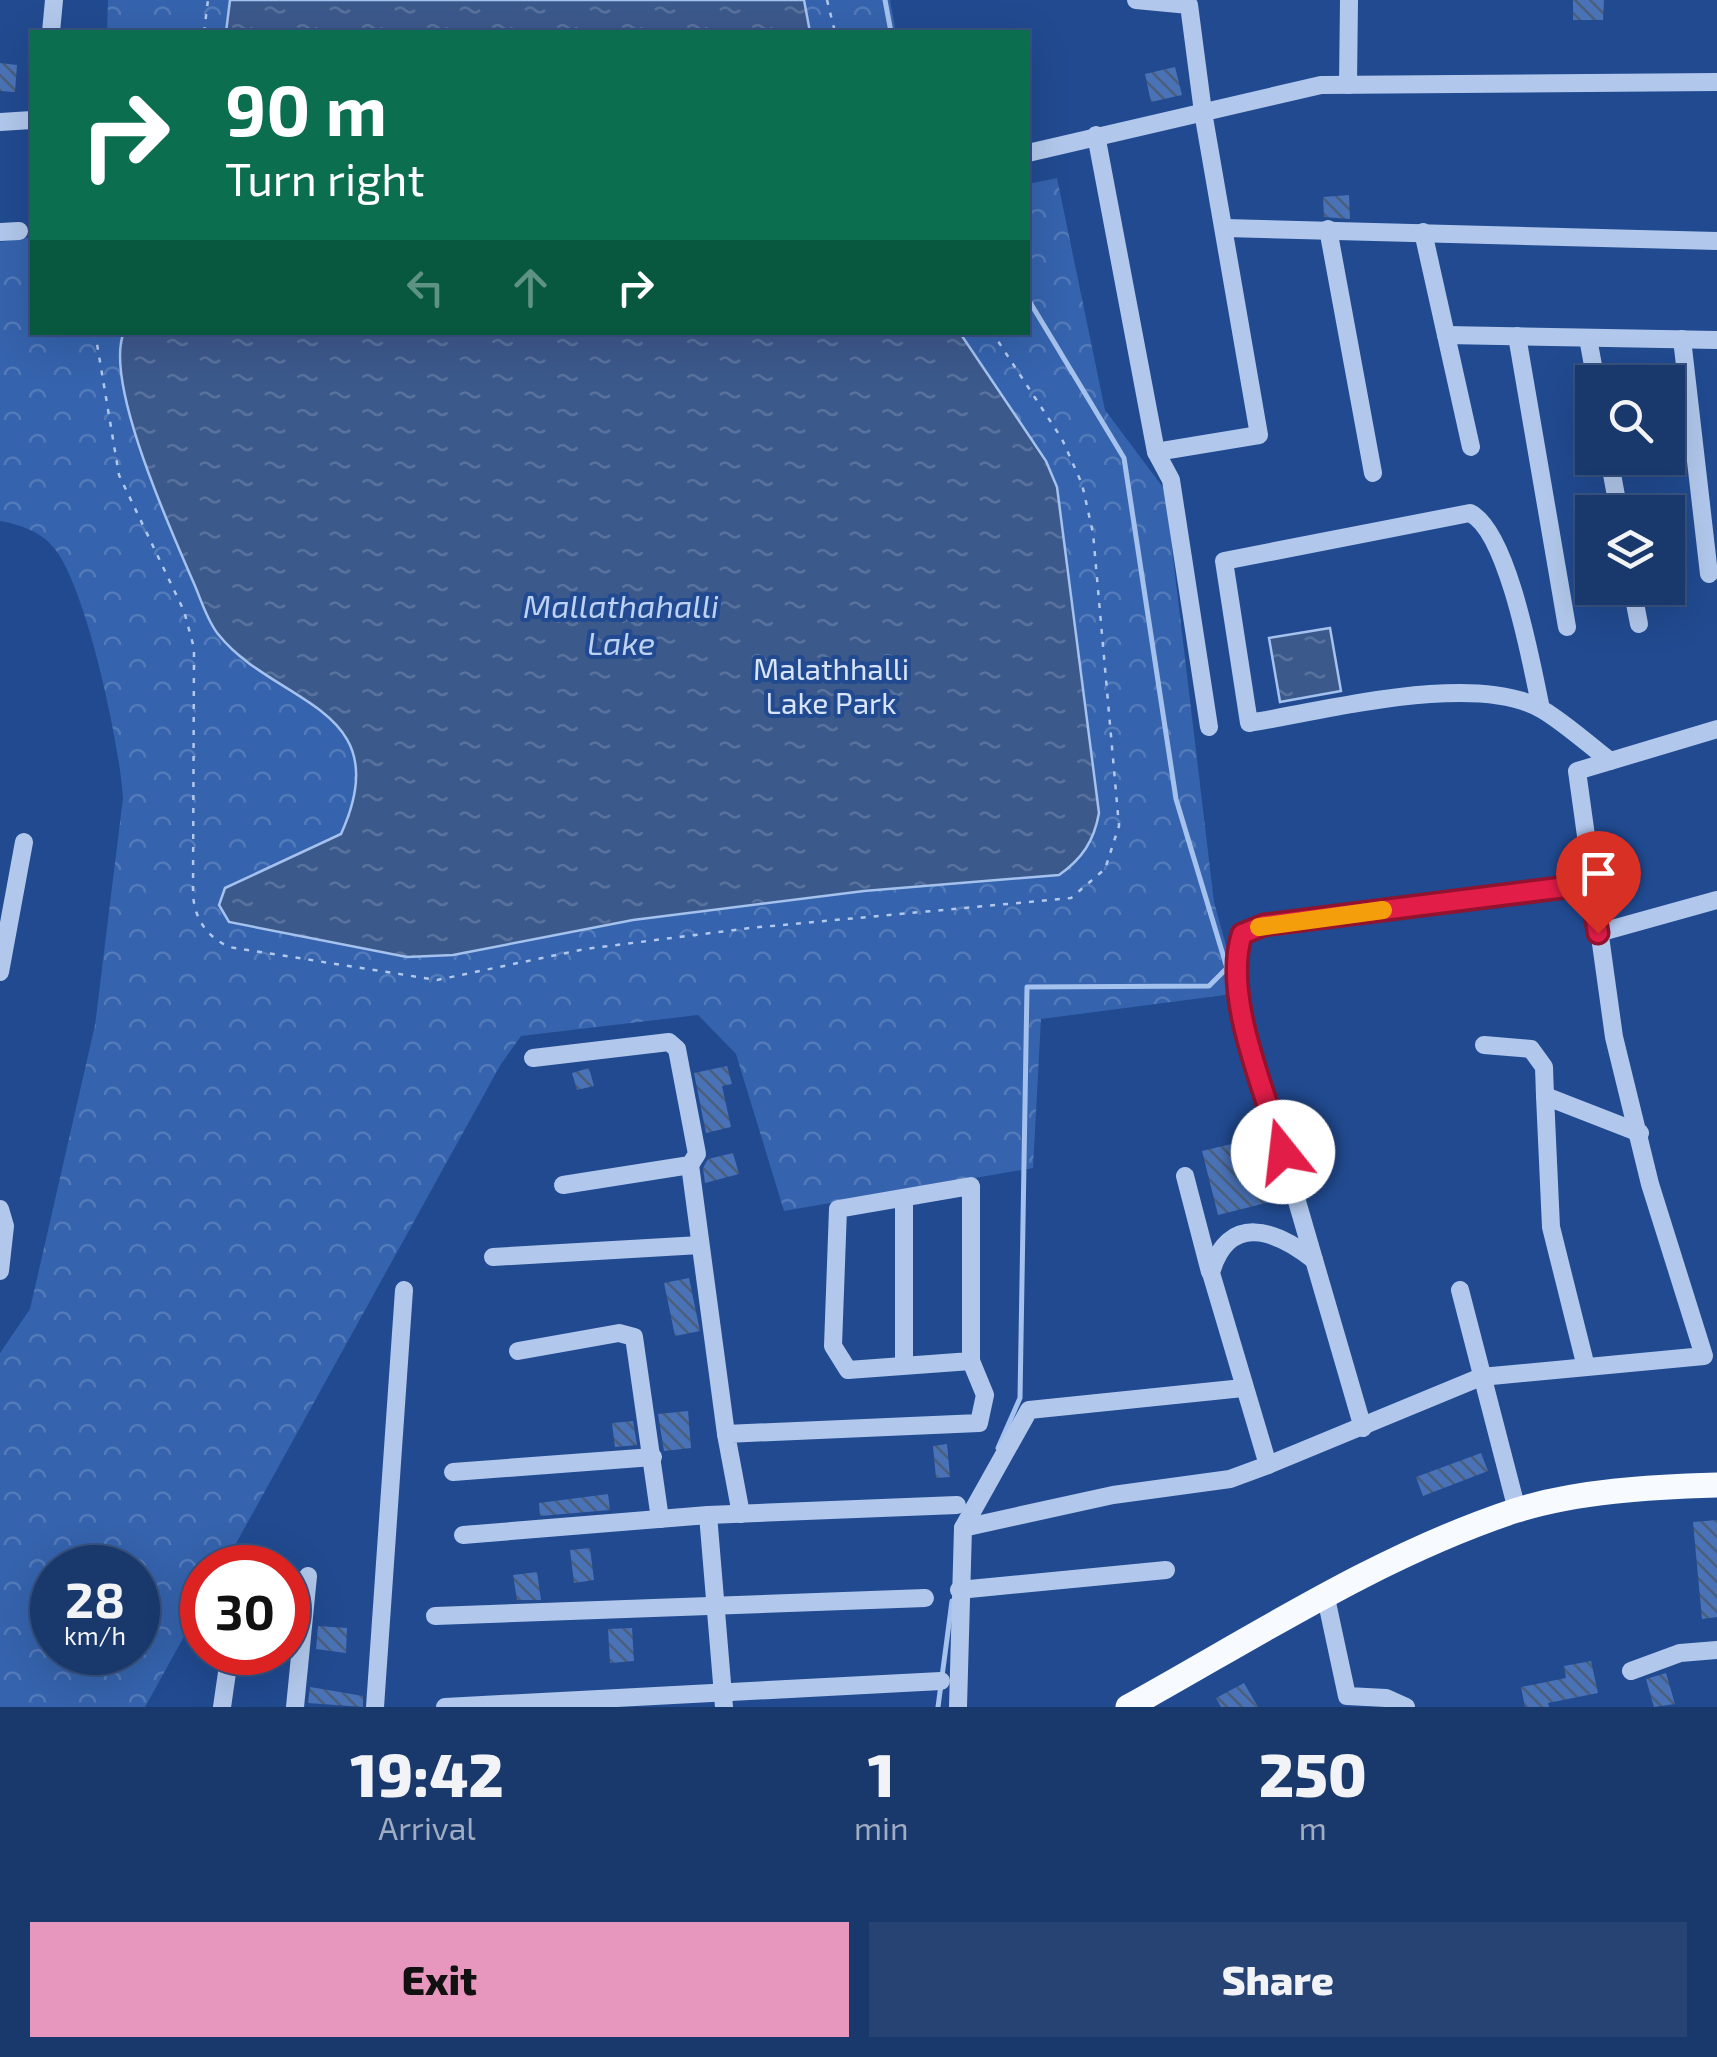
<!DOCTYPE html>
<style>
:root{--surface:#19386c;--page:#264374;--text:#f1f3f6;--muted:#9facc2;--line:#37527f;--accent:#e797bd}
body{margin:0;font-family:"Exo 2",sans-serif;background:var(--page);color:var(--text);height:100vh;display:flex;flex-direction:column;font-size:38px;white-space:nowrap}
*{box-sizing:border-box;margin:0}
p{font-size:32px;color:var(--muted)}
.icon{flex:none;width:55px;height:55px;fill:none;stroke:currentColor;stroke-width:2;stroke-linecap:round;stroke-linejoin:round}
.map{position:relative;height:1707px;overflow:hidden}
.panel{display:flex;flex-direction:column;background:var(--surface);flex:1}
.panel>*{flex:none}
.banner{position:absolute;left:30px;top:30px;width:1000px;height:305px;border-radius:0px;box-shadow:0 10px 40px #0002,0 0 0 2px var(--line);background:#0b6e4f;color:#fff;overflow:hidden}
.buttons{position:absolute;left:1575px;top:365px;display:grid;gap:20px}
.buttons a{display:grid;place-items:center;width:110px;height:110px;border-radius:0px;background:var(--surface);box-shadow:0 10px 40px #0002,0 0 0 2px var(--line);font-size:50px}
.speed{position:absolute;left:30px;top:1545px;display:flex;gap:20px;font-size:50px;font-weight:700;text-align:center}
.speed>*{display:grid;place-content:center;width:130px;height:130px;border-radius:50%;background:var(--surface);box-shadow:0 10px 40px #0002,0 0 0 2px var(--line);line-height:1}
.speed small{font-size:25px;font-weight:400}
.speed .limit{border:15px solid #d22;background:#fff;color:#111}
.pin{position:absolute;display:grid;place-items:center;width:85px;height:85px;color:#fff;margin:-102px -42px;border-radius:50% 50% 50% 0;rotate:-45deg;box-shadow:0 0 10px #0007}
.pin .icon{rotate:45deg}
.me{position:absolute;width:110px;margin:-55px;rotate:344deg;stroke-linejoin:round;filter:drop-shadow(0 0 8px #0008)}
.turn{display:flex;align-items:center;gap:35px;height:210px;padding:0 30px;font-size:45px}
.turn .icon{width:130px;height:130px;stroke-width:2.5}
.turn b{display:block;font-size:70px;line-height:85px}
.lanes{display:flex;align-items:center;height:95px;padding:0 30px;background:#0003;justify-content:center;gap:50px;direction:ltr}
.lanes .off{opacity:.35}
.eta{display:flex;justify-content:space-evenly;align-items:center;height:170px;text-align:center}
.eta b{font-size:60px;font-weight:800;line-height:70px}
.button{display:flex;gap:20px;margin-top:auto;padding:20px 30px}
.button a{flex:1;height:115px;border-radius:0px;background:var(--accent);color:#111;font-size:40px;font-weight:800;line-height:115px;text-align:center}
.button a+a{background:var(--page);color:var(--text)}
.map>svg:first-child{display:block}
</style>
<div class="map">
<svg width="1717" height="1707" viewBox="0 0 1717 1707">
<defs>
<pattern id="park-crowns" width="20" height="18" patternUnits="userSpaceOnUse" patternTransform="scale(2.5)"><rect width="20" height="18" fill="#3563ad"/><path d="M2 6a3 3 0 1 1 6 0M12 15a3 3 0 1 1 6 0" fill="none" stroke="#537ab9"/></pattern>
<pattern id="water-ripples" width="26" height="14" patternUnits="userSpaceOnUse" patternTransform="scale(2.5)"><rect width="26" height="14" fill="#3c598c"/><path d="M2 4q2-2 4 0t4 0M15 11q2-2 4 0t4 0" fill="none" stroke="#59729d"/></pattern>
<pattern id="building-back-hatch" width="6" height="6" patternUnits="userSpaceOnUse" patternTransform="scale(2.5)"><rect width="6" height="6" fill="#4a73b7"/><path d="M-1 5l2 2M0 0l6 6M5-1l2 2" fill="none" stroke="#4b5e7c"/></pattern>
</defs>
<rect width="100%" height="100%" fill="#214a90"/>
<g fill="url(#park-crowns)" fill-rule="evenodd">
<path d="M108,0H890L896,32H107Z"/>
<path d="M1057,178L1105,410L1165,490L1214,902L1235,978L1225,995L1041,1019L1033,1168L784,1211L736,1054L698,1015L521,1036L501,1064L223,1567L202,1568V1604L145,1707H0V1353L30,1309L95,1025L123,798C120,745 86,586 54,548C40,531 21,525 0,521V242L32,237V332H1028V184ZM52,1568H138V1652H52Z"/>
</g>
<g fill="url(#water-ripples)" stroke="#a5c2ee" stroke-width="2.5">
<path d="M230,0H804L810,32H226Z"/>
<path d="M124,332L960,333L1046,461L1057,487L1099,813C1094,841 1082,859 1059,875L864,891L633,920L453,955L407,957L229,922L219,905L225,888L341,834C400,705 274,705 218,634C206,619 200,596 192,579C171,530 103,381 124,332Z"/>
<path d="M1330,628L1341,691L1280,702L1269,638Z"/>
</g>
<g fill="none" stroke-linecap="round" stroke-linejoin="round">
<g stroke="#a5c2ee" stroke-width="5">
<path d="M885,0L891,32"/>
<path d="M998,1448L1020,1398L1027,987L1209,986L1227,968L1176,799L1124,458L1028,299"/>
<path d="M938,1707L952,1601"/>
</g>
</g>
<g fill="url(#building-back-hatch)">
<path d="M1573,0H1604L1603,20H1573Z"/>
<path d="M0,63L17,65L15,92L0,91Z"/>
<path d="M1175,67L1182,95L1151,102L1145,74Z"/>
<path d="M1349,195L1350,219L1324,217L1323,197Z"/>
<path d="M727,1066L732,1084L722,1086L731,1127L706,1133L694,1073Z"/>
<path d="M589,1068L594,1086L577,1090L572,1073Z"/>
<path d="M1265,1136L1282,1199L1218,1215L1202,1151Z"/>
<path d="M733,1153L739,1174L705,1183L703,1168L708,1159Z"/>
<path d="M689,1278L700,1331L675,1336L664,1283Z"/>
<path d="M688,1411L691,1448L664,1451L658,1414Z"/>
<path d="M633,1421L637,1445L615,1447L612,1423Z"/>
<path d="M947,1444L950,1477L936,1478L933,1446Z"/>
<path d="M1481,1453L1488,1471L1423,1496L1416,1477Z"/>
<path d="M608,1494L610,1510L540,1516L539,1503Z"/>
<path d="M1717,1520V1617L1702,1619L1693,1522Z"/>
<path d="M590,1548L594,1580L574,1583L570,1550Z"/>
<path d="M537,1572L541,1600H517L513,1575Z"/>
<path d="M318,1626L347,1628L346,1653L316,1649Z"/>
<path d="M632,1628L634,1661L610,1663L608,1629Z"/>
<path d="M1591,1661L1598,1693L1548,1703L1549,1707H1525L1521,1687L1566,1678L1564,1666Z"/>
<path d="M1666,1673L1675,1704L1654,1707L1646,1679Z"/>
<path d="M1244,1683L1258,1707H1221L1216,1698Z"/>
<path d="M310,1687L363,1696V1707L308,1703Z"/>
</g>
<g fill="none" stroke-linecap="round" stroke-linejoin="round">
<g stroke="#b1c8ec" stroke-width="2.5" stroke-dasharray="5 8" stroke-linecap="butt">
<path d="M827,0L835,32"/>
<path d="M204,32L208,0"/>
<path d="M95,332L119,475L184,611L194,648L193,895C195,919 206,936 229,947L437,980L585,949L750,928L1071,898L1105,869L1119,826L1093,533L1082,484L1062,439L992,332"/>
</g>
<g stroke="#b1c8ec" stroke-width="18">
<path d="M51,32L54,0"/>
<path d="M1348,85L1349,0"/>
<path d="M0,122L32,120"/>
<path d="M1096,135L1156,452L1259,435L1203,112L1189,5L1136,0"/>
<path d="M1028,153L1321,85L1717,82"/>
<path d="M1225,228L1717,241"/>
<path d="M1328,229L1373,473"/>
<path d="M0,232L19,231"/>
<path d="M1423,232L1471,447"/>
<path d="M1446,335L1717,340"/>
<path d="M1517,336L1567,627"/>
<path d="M1588,338L1596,382"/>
<path d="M1682,339L1709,574"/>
<path d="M1156,452L1171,480L1209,727"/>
<path d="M1609,458L1619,512"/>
<path d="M1632,588L1639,624"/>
<path d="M1541,709C1532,666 1508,531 1470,513L1224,561L1249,723C1325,711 1477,670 1543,710C1566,724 1588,744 1610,761"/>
<path d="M1598,933L1717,900"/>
<path d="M0,972L24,842"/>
<path d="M1484,1045L1531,1049L1544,1067L1545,1096"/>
<path d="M533,1058L669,1042L677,1049L697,1154L690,1165L563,1185"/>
<path d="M690,1165L726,1434"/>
<path d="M1185,1176L1210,1272"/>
<path d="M971,1186V1361L848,1370L833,1346L838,1209Z"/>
<path d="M904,1198V1364"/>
<path d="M0,1209L5,1226L0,1271"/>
<path d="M493,1257L700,1245"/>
<path d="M1314,1260C1276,1230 1228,1212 1211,1273L1268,1465L1481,1377L1704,1356L1650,1184L1614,1037L1577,771L1717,729"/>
<path d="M1460,1290L1517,1510"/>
<path d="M518,1351L619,1333L634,1337L660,1519"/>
<path d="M1586,1367L1551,1227L1545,1096L1640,1133"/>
<path d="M1363,1428L1241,1009L1235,957L1242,934L1264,925L1591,884"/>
<path d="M453,1472L653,1457"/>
<path d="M741,1514L726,1434L979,1423L985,1395L971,1361"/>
<path d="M708,1515L724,1707"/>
<path d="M963,1528L1113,1495L1230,1479L1268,1465"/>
<path d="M463,1535L708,1515L957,1505"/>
<path d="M959,1590L1166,1570"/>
<path d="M1326,1598L1347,1696L1386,1698L1406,1707"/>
<path d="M435,1616L925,1598"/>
<path d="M1631,1671L1680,1653L1717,1650"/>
<path d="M222,1707L230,1652"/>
<path d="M295,1707L308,1576"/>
<path d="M375,1707L404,1290"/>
<path d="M445,1707L941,1681"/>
<path d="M958,1707L963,1528L1029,1410L1243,1388"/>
</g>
<path stroke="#f7faff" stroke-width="25" d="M1128,1707C1253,1638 1378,1556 1514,1511C1576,1491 1651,1487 1717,1485"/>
</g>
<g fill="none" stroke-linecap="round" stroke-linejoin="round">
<defs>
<path id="route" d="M1283,1152C1265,1092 1222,995 1242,934L1264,925L1590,884L1598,933"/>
</defs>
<use href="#route" stroke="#92132f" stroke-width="25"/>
<use href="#route" stroke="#e11d48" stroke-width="18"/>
<path stroke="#f59e0b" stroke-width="18" d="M1259,927L1383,910"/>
</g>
<g text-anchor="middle" stroke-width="8" stroke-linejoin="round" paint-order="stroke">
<g font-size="30" fill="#d7e4f9" stroke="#214a90">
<text x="831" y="680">Malathhalli<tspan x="831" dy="34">Lake Park</tspan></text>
</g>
<g font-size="32" font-style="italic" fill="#bdd2f3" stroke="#214a90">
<text x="621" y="618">Mallathahalli<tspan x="621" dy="37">Lake</tspan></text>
</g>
</g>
</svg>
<div class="buttons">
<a><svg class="icon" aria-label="search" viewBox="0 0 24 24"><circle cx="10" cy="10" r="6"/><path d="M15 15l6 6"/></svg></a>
<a><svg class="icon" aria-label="layers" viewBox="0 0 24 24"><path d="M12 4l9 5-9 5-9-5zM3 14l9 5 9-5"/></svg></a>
</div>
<div class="speed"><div>28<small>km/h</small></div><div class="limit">30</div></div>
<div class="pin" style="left:1598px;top:933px;background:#d93025"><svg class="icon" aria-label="arrive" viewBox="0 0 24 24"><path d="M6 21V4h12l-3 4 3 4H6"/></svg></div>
<svg class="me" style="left:1283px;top:1152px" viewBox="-20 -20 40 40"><circle r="19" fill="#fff"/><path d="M0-13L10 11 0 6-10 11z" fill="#e11d48"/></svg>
<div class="banner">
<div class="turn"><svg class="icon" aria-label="right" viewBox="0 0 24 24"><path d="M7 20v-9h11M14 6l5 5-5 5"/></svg><div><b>90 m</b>Turn right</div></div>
<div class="lanes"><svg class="icon off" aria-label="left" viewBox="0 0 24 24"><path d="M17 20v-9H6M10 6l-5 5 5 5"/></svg><svg class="icon off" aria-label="ahead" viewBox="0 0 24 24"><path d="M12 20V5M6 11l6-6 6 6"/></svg><svg class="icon" aria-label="right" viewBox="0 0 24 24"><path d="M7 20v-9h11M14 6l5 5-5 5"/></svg></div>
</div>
</div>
<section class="panel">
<div class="eta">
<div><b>19:42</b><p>Arrival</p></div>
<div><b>1</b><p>min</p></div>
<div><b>250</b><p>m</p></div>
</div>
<div class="button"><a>Exit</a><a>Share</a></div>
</section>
